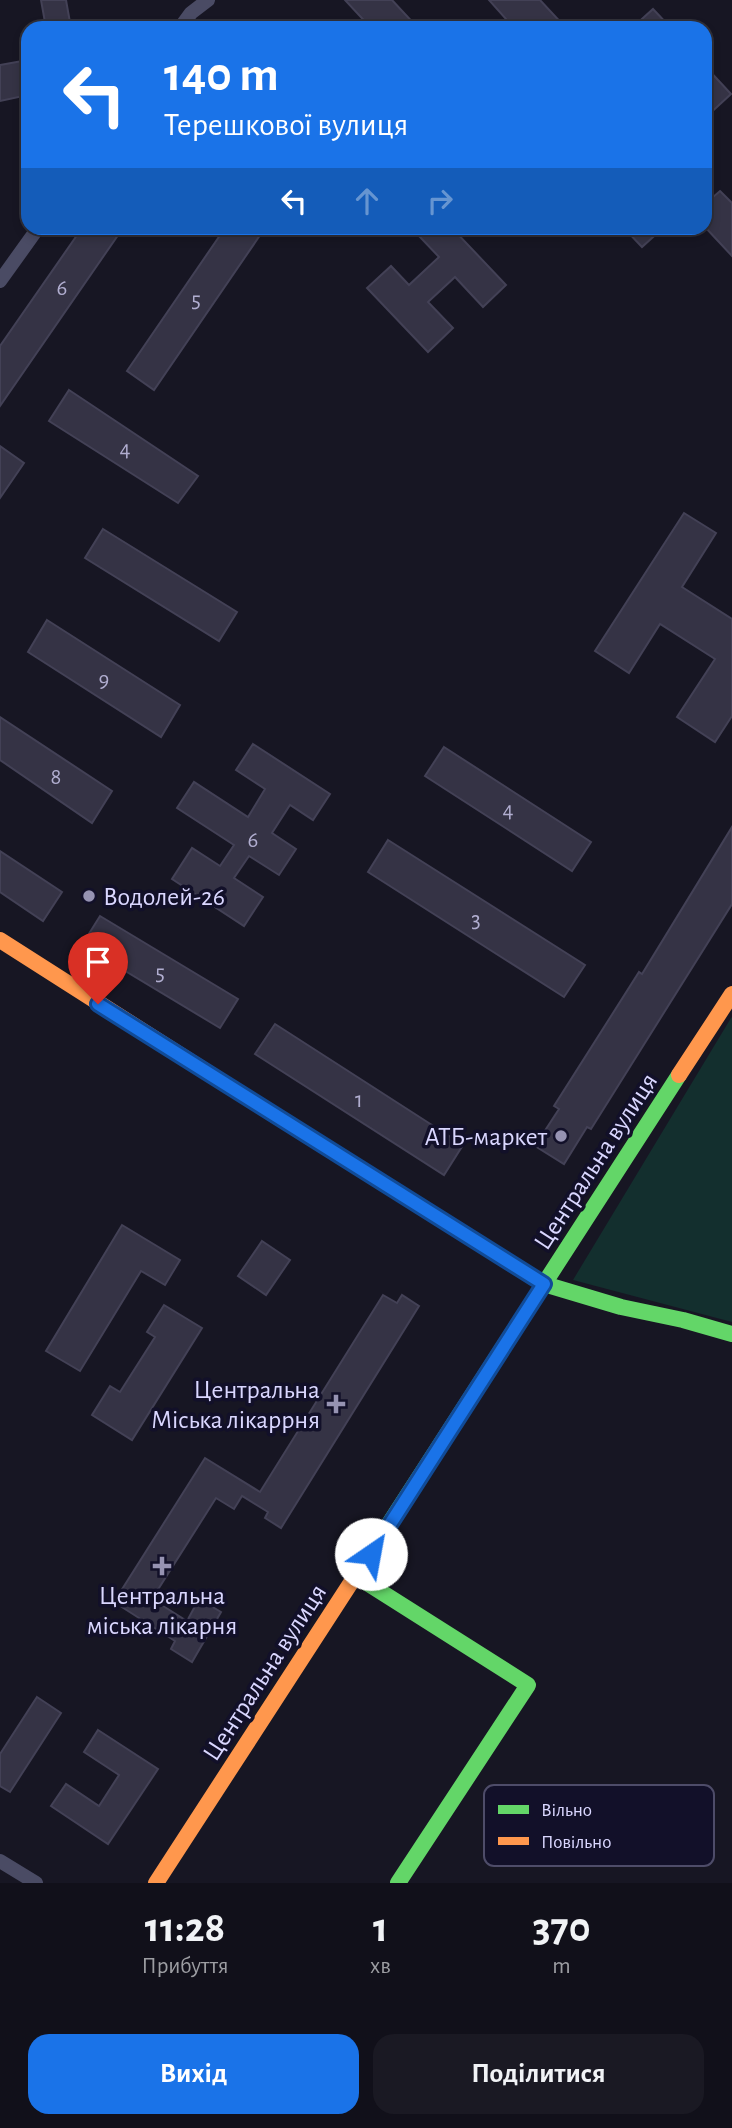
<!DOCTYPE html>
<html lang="uk">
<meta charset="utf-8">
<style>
:root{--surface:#11101a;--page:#1a1923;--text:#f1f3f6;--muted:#9c9da2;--line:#303039;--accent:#1a73e8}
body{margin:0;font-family:"Alegreya Sans",sans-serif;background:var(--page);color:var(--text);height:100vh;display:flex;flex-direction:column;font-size:26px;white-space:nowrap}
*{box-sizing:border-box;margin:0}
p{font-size:23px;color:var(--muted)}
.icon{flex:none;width:38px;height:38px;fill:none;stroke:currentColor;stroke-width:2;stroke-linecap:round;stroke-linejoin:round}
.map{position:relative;height:1883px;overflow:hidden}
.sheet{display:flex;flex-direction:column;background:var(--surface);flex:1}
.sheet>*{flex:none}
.top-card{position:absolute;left:21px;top:21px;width:691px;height:214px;border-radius:21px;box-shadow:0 4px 10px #0003,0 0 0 2px var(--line);background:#1a73e8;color:#fff;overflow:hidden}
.pin{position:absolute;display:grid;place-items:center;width:60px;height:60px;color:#fff;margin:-72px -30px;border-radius:50% 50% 50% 0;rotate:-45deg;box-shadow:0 0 7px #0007}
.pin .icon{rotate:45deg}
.me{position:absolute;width:77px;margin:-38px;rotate:33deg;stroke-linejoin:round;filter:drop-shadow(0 0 5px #0008)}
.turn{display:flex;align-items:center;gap:24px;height:147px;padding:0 28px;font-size:32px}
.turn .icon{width:91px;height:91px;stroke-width:2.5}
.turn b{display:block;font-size:49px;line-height:60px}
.lanes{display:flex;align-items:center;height:66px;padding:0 28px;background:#0003;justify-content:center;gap:35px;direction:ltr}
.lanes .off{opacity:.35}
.eta{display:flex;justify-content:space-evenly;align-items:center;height:119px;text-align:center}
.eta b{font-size:42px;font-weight:700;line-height:49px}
.cta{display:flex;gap:14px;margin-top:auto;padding:14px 28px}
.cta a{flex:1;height:80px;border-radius:21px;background:var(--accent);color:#fff;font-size:28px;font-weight:700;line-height:80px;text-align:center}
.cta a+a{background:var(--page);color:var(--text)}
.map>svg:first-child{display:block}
</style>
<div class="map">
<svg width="732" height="1883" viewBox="0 0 732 1883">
<rect width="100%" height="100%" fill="#171623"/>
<path fill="#132f2e" d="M732,1017V1322L573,1280L731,1018Z"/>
<g fill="#353345" stroke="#434156" stroke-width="2">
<path d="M41,0H66L71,28H46Z"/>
<path d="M345,0H392L418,28H371Z"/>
<path d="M489,0H540L566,28H514Z"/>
<path d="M653,9L671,28H632Z"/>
<path d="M28,60V95L0,101V65Z"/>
<path d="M705,66L731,94L705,118Z"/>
<path d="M720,191L732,203V256L705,227V204Z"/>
<path d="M82,228H123L0,406V346Z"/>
<path d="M225,228H265L154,390L127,371Z"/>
<path d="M427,228H452L506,285L483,307L455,277L428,302L453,328L428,352L367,288L391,266L409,285L439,257L419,236Z"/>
<path d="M624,228H663L642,247Z"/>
<path d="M69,390L198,476L178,503L49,421Z"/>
<path d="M0,446L24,463L0,498Z"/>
<path d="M684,513L716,533L682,587L732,619V716L715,742L677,717L715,659L660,624L629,673L595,651Z"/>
<path d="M103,529L237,612L219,641L85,558Z"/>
<path d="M47,620L180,705L161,737L28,652Z"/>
<path d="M0,717L112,791L92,823L0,760Z"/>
<path d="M253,744L330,794L313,820L290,805L272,833L296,849L279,875L249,856L234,878L263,897L244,926L172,879L192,848L220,866L234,845L177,808L194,782L248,817L265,789L236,770Z"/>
<path d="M444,747L591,842L572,871L425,776Z"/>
<path d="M732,827V904L591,1129L587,1127L564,1164L535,1146L559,1109L554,1106L639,972L642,974Z"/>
<path d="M388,840L585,965L564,997L368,872Z"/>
<path d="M0,851L62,892L43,921L0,892Z"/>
<path d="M100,916L238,999L220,1028L82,945Z"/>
<path d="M275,1024L463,1145L444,1175L255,1054Z"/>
<path d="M122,1225L180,1260L165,1285L141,1271L80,1371L46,1351Z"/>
<path d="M262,1241L290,1260L266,1295L238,1276Z"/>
<path d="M383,1295L397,1303L402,1295L419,1306L281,1528L265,1518L268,1512L242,1496L234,1509L216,1498L152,1599L187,1621L199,1599L221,1612L192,1662L171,1649L175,1641L114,1602L205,1458L260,1492Z"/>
<path d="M164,1305L202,1328L132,1440L92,1415L110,1386L120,1392L155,1337L147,1332Z"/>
<path d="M37,1697L61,1713L10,1792L0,1786V1754Z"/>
<path d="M98,1730L158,1769L108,1844L51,1806L66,1784L99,1806L119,1775L84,1752Z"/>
</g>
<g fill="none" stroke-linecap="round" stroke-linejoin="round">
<g stroke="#4a4b64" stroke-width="14">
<path d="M180,28L191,13L208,0"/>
<path d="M0,281L38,228"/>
<path d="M0,1861L36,1883"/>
</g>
<g stroke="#63d668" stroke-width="16">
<path d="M276,1116L544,1284L621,1307L683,1320L732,1334"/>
<path d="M365,1561L679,1075"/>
<path d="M356,1576L528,1685L398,1883"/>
</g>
<g stroke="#ff974d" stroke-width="16">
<path d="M0,940L276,1116"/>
<path d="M679,1075L732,994"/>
<path d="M156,1883L365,1561"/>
</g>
</g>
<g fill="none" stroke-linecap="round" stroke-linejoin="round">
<defs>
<path id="route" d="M98,1004L544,1284L371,1554"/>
</defs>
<use href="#route" stroke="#114b97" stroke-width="18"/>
<use href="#route" stroke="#1a73e8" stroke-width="12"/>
</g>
<g fill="#9693b2" stroke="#121029" stroke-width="2.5">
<circle cx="89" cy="896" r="7"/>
<circle cx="561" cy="1136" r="7"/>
<path d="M332.5 1393.5h7v7h7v7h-7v7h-7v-7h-7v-7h7z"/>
<path d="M158.5 1555.5h7v7h7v7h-7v7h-7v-7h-7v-7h7z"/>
</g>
<g text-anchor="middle" stroke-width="7" stroke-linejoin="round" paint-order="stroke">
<g font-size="23" fill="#b1aed0">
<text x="62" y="295">6</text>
<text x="196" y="307">5</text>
<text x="125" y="456">4</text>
<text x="104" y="687">9</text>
<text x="56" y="784">8</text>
<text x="508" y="817">4</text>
<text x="253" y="847">6</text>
<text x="476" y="927">3</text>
<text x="160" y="980">5</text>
<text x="359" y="1107">1</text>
</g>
<g font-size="26" fill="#dad7ff" stroke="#121029" text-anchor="end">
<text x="103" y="905" text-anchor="start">Водолей-26</text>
<text x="547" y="1145">АТБ-маркет</text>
<text x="320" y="1398">Центральна<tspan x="320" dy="30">Міська лікаррня</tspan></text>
<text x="162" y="1604" text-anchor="middle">Центральна<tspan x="162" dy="30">міська лікарня</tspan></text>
</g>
<g font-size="26" fill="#dad7ff" stroke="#121029">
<text transform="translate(595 1161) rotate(-57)" y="9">Центральна вулиця</text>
<text transform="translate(264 1672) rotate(-57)" y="9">Центральна вулиця</text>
</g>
</g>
<rect x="484" y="1785" width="230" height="81" rx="10" fill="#121029" stroke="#4e4c69" stroke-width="2"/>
<rect x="498" y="1805" width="31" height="9" fill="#63d668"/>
<rect x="498" y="1837" width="31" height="8" fill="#ff974d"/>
<g font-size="19" fill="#dad7ff">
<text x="541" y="1816">Вільно</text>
<text x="541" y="1848">Повільно</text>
</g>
</svg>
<div class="pin" style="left:98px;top:1004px;background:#d93025"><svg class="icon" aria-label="arrive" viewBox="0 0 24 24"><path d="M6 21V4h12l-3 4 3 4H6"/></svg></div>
<svg class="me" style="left:371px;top:1554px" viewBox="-20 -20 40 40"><circle r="19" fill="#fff"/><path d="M0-13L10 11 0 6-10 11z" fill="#1a73e8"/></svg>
<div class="top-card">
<div class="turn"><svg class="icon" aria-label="left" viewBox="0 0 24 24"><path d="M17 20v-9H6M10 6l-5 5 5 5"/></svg><div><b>140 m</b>Терешкової вулиця</div></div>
<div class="lanes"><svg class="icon" aria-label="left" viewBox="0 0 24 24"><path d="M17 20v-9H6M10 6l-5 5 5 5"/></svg><svg class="icon off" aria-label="ahead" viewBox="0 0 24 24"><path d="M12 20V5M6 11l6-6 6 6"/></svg><svg class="icon off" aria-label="right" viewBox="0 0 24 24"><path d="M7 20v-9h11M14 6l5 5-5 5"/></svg></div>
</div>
</div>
<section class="sheet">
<div class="eta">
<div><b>11:28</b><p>Прибуття</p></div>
<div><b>1</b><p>хв</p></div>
<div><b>370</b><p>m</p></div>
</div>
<div class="cta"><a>Вихід</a><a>Поділитися</a></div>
</section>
